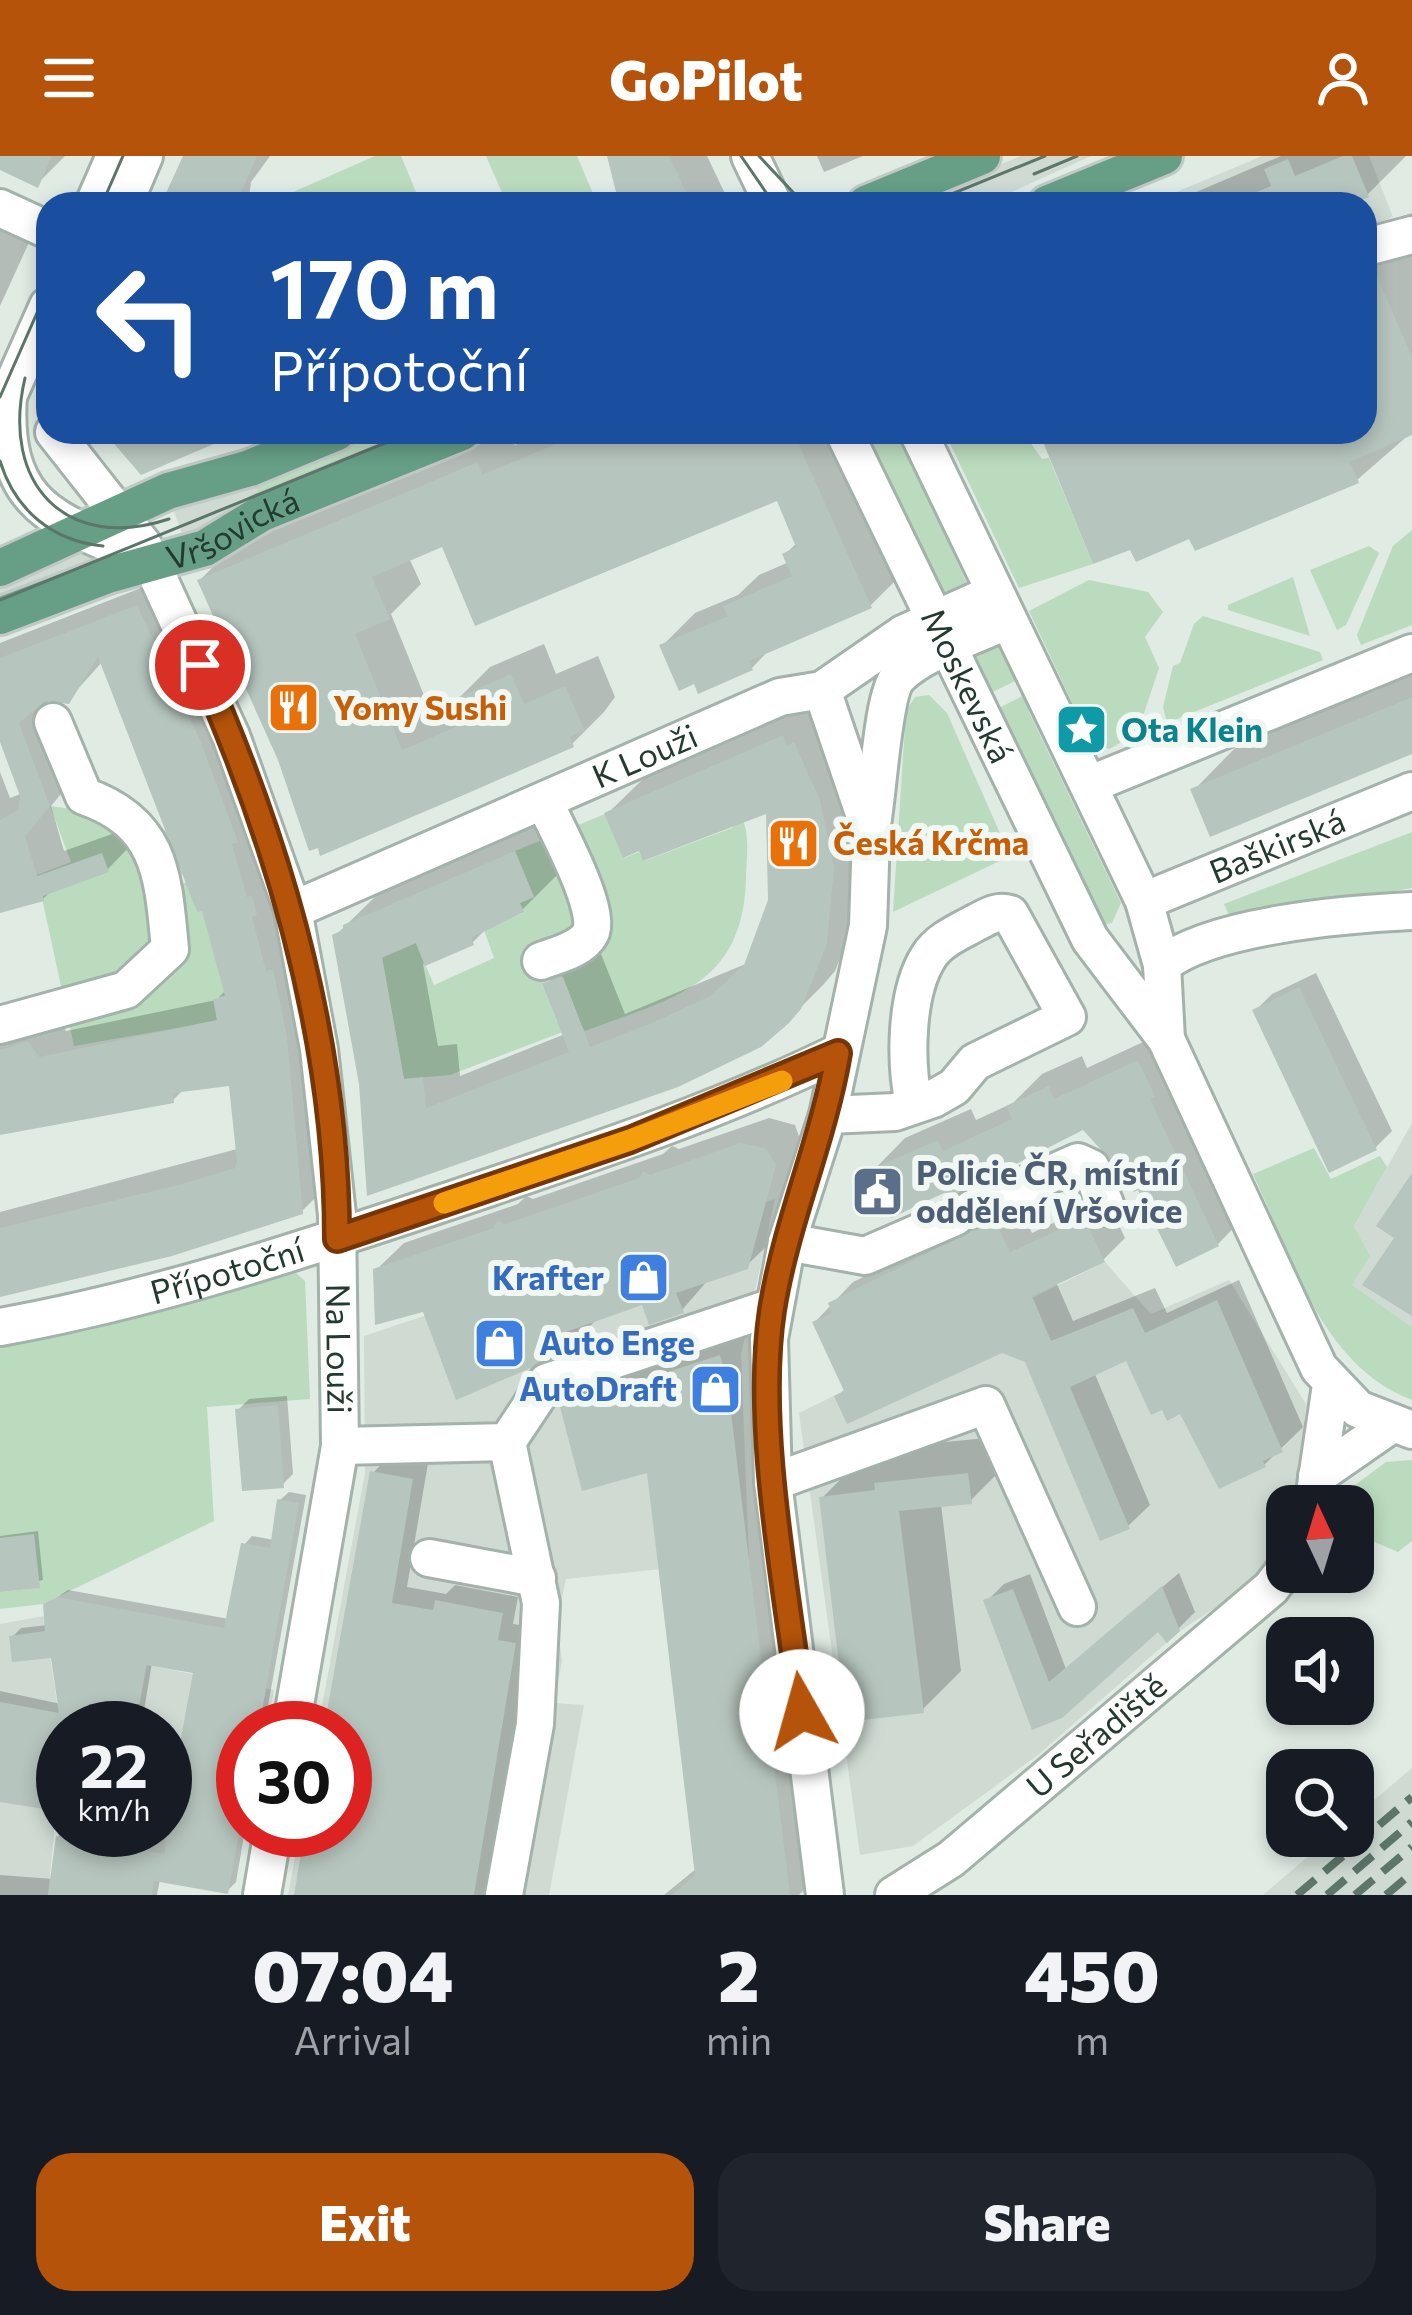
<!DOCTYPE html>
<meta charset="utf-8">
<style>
:root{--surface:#171b24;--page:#20242c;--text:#f1f3f6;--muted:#9ea1a6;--accent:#b45309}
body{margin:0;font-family:Commissioner,sans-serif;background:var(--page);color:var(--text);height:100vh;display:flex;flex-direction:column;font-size:45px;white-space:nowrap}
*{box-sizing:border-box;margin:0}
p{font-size:39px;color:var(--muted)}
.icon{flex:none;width:66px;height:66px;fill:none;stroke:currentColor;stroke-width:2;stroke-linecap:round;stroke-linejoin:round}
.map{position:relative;height:1739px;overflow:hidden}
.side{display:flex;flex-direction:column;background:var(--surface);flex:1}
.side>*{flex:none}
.top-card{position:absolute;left:36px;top:36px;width:1341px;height:252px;border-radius:36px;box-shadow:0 6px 18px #0003;background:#1a4fa0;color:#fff;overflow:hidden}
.needle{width:78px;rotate:356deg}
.buttons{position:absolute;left:1266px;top:1329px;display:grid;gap:24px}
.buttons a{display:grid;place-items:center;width:108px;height:108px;border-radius:24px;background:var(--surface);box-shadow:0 6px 18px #0003;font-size:60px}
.speed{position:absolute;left:36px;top:1545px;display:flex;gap:24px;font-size:60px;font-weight:700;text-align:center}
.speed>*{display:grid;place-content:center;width:156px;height:156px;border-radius:50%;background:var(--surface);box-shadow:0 6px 18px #0003;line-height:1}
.speed small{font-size:30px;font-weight:400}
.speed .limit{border:18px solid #d22;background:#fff;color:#111}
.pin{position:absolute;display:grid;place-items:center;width:102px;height:102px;color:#fff;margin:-51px;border:6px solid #fff;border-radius:50%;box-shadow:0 3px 12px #0007}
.me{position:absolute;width:132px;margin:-66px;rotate:353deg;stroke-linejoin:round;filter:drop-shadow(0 0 9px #0008)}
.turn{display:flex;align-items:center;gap:42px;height:252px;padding:0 36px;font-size:54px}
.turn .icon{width:156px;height:156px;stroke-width:2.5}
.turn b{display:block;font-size:84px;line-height:102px}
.eta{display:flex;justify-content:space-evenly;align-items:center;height:204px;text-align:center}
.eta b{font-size:72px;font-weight:800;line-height:84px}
.action{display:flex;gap:24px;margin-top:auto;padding:24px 36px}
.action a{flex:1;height:138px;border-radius:36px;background:var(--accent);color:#fff;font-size:48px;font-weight:800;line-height:138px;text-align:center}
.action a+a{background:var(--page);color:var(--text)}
header{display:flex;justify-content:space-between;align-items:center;height:156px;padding:0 36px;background:var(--accent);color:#fff;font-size:54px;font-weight:800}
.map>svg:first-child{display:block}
</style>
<header><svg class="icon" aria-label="menu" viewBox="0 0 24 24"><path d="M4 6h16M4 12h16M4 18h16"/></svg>GoPilot<svg class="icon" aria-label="person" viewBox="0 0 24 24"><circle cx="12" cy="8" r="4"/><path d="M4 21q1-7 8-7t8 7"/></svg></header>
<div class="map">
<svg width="1412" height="1739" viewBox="0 0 1412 1739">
<rect width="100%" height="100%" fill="#e0ebe4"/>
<g fill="#cfdad3">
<path d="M1021,0H1091L985,48H901Z"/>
<path d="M1262,0H1369L1393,61L1365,73V48H1148Z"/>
<path d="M251,321L263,347L183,380L173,353Z"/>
<path d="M73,392L107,411L0,452V421Z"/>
<path d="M1412,967V1171L1352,1129L1370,1100L1354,1070Z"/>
<path d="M775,1043L741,1199L749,1404L566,1423L557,1467L562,1505L554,1547L584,1549L549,1739H288L300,1674H345V1572H318L365,1317L364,1180Z"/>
<path d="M1105,1106L1151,1158L1229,1124L1306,1248L1296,1350H1287V1371L1257,1424L1180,1475L1038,1599L913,1690L860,1699L799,1257Z"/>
<path d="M44,1460L63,1587L48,1739H0V1468Z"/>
<path d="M147,1509L274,1534L267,1572H243L165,1619V1572H135Z"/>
<path d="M1412,1612V1739H1263L1332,1680H1353V1662Z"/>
</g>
<g fill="#badbbd" fill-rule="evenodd">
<path d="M375,0H401L421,48H266Z"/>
<path d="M486,0H577L594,40L574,48H507Z"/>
<path d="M359,276H432L263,347L251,321Z"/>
<path d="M855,276H898L968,430L936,447Z"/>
<path d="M952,276H1023L1042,303L1049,302L1093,408L1019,432L946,279Z"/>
<path d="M1412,374V469L1361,489L1357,479L1393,390Z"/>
<path d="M1369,390L1379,397L1346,469L1337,474L1310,414Z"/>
<path d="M1293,421L1310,480L1228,454V449Z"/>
<path d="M1089,424L1148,436L1163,456L1145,481L1159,512L1137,578L1109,593L1090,585L1029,455Z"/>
<path d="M1203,460L1320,496L1323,504L1167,567L1163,551L1173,510L1180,507L1194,468Z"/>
<path d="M998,485L1028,519L982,541L968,499Z"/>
<path d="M1032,535L1038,546L1029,556L1121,747L1112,767L1101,769L989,557Z"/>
<path d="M929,539L947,557L1010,700L893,756L906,555L915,541Z"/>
<path d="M50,650L108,658L138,681L166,674L193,714L174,720L176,729L194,724L196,755H203L225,839L214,843L217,865L74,890L37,719L71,706Z"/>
<path d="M605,658L624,702L639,696L644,705L732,672L741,660C751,680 746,702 746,724C742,831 672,842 585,875L581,869L450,919L404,923L382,802L416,787L434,829L494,802L484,774L523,757L520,747L534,741L515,695ZM559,813L577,857L557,866L540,820Z"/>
<path d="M1412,676V732L1231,764L1224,748Z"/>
<path d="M1314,992L1331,1023L1380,1000L1387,1011L1354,1070L1370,1100L1352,1129L1412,1171V1244C1321,1210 1291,1099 1253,1018Z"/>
<path d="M296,1117L305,1125L310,1243L207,1251L214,1365L43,1448L0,1453V1436L39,1432L0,1382V1191L86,1175Z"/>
<path d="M1412,1304V1385L1398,1396L1353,1377V1350H1344L1347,1335L1386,1306Z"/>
</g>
<g fill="#0003" fill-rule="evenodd">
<path d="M0,0H65L37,28L0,11Z"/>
<path d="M185,0H270L251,26L248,48H164Z"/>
<path d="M609,0H707L730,48H588L617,37Z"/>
<path d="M817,0H863L824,16Z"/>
<path d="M1281,0H1406L1368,38L1344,48H1168Z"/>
<path d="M0,39L42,58L0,150Z"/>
<path d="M1412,57V276L1357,324L1191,379L1041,276H1365V73Z"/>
<path d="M509,276L515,289L544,276H839L902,418L870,450L771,492L752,512L663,489L695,457L738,439L759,419L789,406L785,398L798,386L779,341L444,387L409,402L421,428L391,458L434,564L461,552L458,543L490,511L544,488L556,518L598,500L615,541L604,556L572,588L281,603L200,424L232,392Z"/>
<path d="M164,423L264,656L329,1028L302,1055L0,1135V1056L237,993L232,926L184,933L173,944L0,976V886L56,859L66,875L216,844L226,834L204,751L103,505L67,545L47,542L76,620L51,650L64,695L129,672L134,686L107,714L52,734L43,743L0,754V616L10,642L23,637L0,577V487Z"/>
<path d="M1412,517V595L1194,634L1238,589Z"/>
<path d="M818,547L867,706L855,766L835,815L823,829L787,865L370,1036L362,928L335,780L381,735L550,663L567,704L557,719L522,754L489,770L472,787L423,808L438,890L457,888L460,920L565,878L546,828L580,793L597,788L625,858L748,807L771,744L769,653L608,657L643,623Z"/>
<path d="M1316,817L1392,975L1375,992L1256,854L1272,838Z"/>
<path d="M1171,873L1250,1055L1218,1088L1084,970L863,1025L905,982L971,953L976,964L1013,947L1042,918L1082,900L1087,912Z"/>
<path d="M769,962L795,969L801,986L774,1083L746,1110L708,1124L682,1154L644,1145L595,1165L568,1192L424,1152L376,1114L404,1087L518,1048L526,1040L533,1043L663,998L672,990L679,993Z"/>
<path d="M1106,1042L1125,1082L1104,1103L1056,1126L1073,1165L1155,1132L1167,1157L1239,1124L1303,1271L1264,1309L1181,1254L1127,1201L1094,1216L1150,1349L1128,1370L1027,1204L1002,1194L838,1240L846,1232L815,1166L853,1126L1018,1047L1032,1077Z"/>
<path d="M764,1157L835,1703L799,1739H664L697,1712L649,1313L563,1252L608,1207Z"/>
<path d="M287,1240L293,1318L282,1329L238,1254L249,1243Z"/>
<path d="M1006,1280L1009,1306L970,1345L941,1348L961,1515L922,1554L822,1342L861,1303L907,1298L916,1289Z"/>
<path d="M389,1300L428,1307L407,1431L446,1438L455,1429L518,1441L513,1468L532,1471L486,1739H298L309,1674H345V1572H327L373,1317Z"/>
<path d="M289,1336L306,1339L264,1572H243L245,1674L236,1726L227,1735L160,1723L157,1739H0V1719L53,1723L62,1653L0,1643V1535L61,1548L54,1499L12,1481L21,1472L48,1469L46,1449L68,1434L229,1463L244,1389L252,1380L274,1384L280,1344ZM152,1507L196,1515L184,1585L165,1581V1674H63V1572H141Z"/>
<path d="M38,1375L43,1424L0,1433V1380Z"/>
<path d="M1179,1417L1195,1456L1178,1473L1158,1472L1060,1560L987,1445L1004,1428L1030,1418L1066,1513Z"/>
</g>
<g fill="#b6c5bd">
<path d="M0,0H52L38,32L0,14Z"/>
<path d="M183,0H257L236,48H161Z"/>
<path d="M607,0H669L692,48H619Z"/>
<path d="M1343,0H1352L1369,41L1352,48H1228L1271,30L1264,13L1288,3L1295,20Z"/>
<path d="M1365,109L1373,111L1412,201V279L1350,306L1359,327L1195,395L1189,383L1136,406L1130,394L1093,408L1039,276H1365Z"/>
<path d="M104,276H242L141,319Z"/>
<path d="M585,276H793L872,452L749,505L753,514L698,538L694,528L679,535L659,489L728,460L723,450L792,420L782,398L796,391L777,345L475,470L442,391L372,421L390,463L355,478L402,594L465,567L454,543L511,518L524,548L565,530L585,575L570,581L574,591L466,638L320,700L318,692L309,695L278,604L197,424L478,306L482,319Z"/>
<path d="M137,449L200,584L238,686L232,688L247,741L252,739L257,759L252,761L266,815L273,813L287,881L303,1058L172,1100L0,1141V1072L182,1028L235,1012L237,1006L229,930L173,937L174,947L0,979V894L28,885L39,901L217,864L213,843L225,840L202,755L197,756L98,501L69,548L45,545L19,567L50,650L25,680L37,720L102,697L109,716L43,740L44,745L0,757V664L18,654L20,640L0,586V502Z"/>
<path d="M1412,541V598L1210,681L1190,633Z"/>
<path d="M783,579L787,590L794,586L820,644L834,711L827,788L801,853L789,867L761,891L678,931L367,1040L359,928L332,779L343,774V769L515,695L534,741L520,747L524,756L471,782L474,789L425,810L416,787L382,801L404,923L423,921L426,952L569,896L542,827L563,821L590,891L652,867L710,840L744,809L768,744L766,658L643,705L639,695L623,702L604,657Z"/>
<path d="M1299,831L1377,994L1329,1017L1252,854Z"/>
<path d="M1138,904L1155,940L1150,943L1219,1090L1176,1111L1138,1034L1134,1036L1117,1005L1113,1007L1083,974L955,1039L944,1037L891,1062L888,1055L876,1061L859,1025L871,1019L869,1014L938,984L943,995L1012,963L1006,950L1049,930L1054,943Z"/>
<path d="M740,987L765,992L776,1009L748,1113L676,1137L684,1157L649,1169L642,1149L563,1177L570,1195L456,1244L423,1156L375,1169L373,1113L493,1072L497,1065L505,1068L639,1022L643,1015L650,1019Z"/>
<path d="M1412,1017V1160L1362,1129L1394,1082L1376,1070Z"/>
<path d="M1084,1062L1105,1106L1032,1140L1051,1185L1133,1152L1145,1177L1217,1144L1283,1296L1263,1305L1266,1311L1219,1333L1180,1258L1167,1265L1162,1254L1151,1259L1126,1205L1070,1231L1130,1373L1100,1385L1025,1206L1002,1197L847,1268L834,1240L844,1235L812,1166L832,1157L828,1147L972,1075L996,1067L1010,1096Z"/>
<path d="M720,1199L727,1224L790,1739H672L695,1719L647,1317L582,1335L560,1251Z"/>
<path d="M278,1249L284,1332L242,1335L235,1253Z"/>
<path d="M370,1315L413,1323L392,1447L433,1454L435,1444L503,1457L498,1484L516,1487L474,1739H294L305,1674H345V1572H324Z"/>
<path d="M968,1317L972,1348L899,1355L924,1557L846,1566L819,1341L875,1334L874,1327Z"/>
<path d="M277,1343L299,1347L259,1572H243V1656L228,1738L154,1725L152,1739H48L56,1680L165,1698V1591L179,1593L193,1517L146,1509L135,1572H63V1656L0,1646V1546L59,1557L51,1502L12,1506L9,1480L45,1475L43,1448L57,1441L224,1472L241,1387L270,1392Z"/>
<path d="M34,1378L40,1432L0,1436V1382Z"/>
<path d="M1162,1430L1180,1475L1167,1487L1158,1476L1062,1562L1032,1574L983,1444L1013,1433L1049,1526Z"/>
</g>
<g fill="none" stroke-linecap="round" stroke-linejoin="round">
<defs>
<g id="minor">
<path d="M750,0L773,48"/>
<path d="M94,48L115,0"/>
<path d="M111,48L130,33L144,0"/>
<path d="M0,52L48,74"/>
<path d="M1374,89L1412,79"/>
<path d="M8,239C0,361 66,365 151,406"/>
<path d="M0,258L48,150"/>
<path id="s1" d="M54,276L143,389L231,580L293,754L319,893L337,1059L340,1290L291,1572"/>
<path id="s2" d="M844,276L1090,783L1166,883L1319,1212L1358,1253L1412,1274"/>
<path d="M918,276L1144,745L1162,809L1166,883"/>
<path d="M822,534L871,678L868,770L828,959L787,1086L769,1183L773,1326L825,1739"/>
<path d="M1091,628L1412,497"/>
<path d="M871,674C878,642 882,537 899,520C926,494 974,481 1007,464"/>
<path id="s3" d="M1144,745L1412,635"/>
<path id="s4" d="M293,754L780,541L822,534L903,478L992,438"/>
<path d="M541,805C556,799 581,794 590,778C603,756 556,672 545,647"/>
<path d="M1162,809C1211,769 1348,758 1412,755"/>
<path d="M0,869L126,834L170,793C163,721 162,667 84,640L53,566"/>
<path d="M828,959L895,956L933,943L954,931L975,906L1067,861L1010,758C996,754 988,761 975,767C959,776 939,784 929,800C905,837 905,907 914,948"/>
<path d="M972,1053L1078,1006L1091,1012L1106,1051"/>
<path d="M787,1086L865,1100L955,1061"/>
<path id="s5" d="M0,1171C156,1143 305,1093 455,1043C585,999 715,957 838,897"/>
<path d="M340,1290L507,1286L547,1226L773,1151"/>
<path d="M1317,1320L1389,1270"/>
<path d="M773,1326L986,1249L1077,1451"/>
<path d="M1313,1350L1331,1229"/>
<path d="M429,1402L537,1422"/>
<path d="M262,1739L273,1674"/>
<path d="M504,1739L535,1568L541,1447L507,1286"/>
<path id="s6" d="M894,1739L951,1703L1271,1432L1287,1411"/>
</g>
<g id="major">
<path d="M866,48L982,0"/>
<path d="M1047,48L1164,0"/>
<path d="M0,412L168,335L250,312L337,276"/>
<path id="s7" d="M0,460L108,419L205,392L262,357L462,276"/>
</g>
</defs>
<use href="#minor" stroke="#a3b2aa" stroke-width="42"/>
<use href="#major" stroke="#c1c8c5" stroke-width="42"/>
<use href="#minor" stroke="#fff" stroke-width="36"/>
<use href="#major" stroke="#669f86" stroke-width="36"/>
<g stroke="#5c766a" stroke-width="3">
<path d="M741,0L774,48"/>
<path d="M759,0L804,48"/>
<path d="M1034,18L1077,0"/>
<path d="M102,48L123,0"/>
<path d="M927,48L1045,0"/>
<path d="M25,222C0,328 66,397 169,363"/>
<path d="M0,241L48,132"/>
<path d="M0,305C15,354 52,385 103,390"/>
<path d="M0,444L412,276"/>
</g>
<g stroke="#5c766a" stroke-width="8" stroke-dasharray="24 12" stroke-linecap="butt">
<path d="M1297,1739L1412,1641"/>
<path d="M1327,1739L1412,1666"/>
<path d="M1355,1739L1412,1691"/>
<path d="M1386,1739L1412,1717"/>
</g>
</g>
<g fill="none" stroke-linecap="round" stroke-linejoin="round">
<defs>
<path id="route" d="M200,509C280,689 337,884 337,1083L630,984L838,897C823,985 786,1066 772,1154C754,1272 787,1436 802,1556"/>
</defs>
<use href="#route" stroke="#753606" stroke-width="30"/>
<use href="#route" stroke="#b45309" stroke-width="21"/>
<path stroke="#f59e0b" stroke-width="21" d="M444,1047L630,984L782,925"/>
</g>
<defs>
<symbol id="restaurant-square" viewBox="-11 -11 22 22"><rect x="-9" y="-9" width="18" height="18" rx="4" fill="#e8710a" stroke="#f1f7f3"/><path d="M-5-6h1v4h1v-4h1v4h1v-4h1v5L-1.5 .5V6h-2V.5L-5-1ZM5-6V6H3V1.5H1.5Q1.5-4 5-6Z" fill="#fff"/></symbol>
<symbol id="sight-square" viewBox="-11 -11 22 22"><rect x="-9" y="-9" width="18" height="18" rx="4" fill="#0f9aa8" stroke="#f1f7f3"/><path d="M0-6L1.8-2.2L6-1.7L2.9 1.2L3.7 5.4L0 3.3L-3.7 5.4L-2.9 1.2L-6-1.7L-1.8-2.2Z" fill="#fff"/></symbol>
<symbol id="civic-square" viewBox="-11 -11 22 22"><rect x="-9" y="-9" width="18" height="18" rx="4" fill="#5c6f8a" stroke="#f1f7f3"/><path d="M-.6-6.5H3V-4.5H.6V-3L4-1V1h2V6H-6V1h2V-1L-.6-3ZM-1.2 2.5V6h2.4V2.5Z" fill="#fff"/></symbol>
<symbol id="shop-square" viewBox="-11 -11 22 22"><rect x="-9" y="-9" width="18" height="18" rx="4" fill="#3f7fe0" stroke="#f1f7f3"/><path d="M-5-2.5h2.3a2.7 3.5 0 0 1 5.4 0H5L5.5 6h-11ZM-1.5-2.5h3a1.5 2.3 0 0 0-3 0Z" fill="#fff"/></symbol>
</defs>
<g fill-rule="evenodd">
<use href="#restaurant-square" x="264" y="522" width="59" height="59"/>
<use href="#sight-square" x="1052" y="544" width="59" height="59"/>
<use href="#restaurant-square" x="764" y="658" width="59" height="59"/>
<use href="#civic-square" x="848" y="1006" width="59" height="59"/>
<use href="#shop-square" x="614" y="1092" width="59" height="59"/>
<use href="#shop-square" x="470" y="1158" width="59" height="59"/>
<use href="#shop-square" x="686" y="1204" width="59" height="59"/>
</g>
<g text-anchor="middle" stroke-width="12" stroke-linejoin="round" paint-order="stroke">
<g font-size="33" fill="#223a2f" stroke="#f1f7f3">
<text dy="12" stroke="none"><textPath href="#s7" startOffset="249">Vršovická</textPath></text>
<text dy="12" stroke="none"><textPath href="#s2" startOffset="282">Moskevská</textPath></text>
<text dy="12" stroke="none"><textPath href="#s4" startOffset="384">K Louži</textPath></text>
<text dy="12" stroke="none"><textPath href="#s3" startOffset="144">Baškirská</textPath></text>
<text dy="12" stroke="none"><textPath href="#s5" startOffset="234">Přípotoční</textPath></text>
<text dy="12" stroke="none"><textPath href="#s1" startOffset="981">Na Louži</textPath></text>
<text dy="12" stroke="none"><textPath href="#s6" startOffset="258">U Seřadiště</textPath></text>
</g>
<g font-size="33" font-weight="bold" fill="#c56008" stroke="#f1f7f3" text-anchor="start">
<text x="333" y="564">Yomy Sushi</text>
<text x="833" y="699">Česká Krčma</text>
</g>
<g font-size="33" font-weight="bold" fill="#0d838f" stroke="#f1f7f3" text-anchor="start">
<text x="1121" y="586">Ota Klein</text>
</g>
<g font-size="33" font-weight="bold" fill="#4e5e75" stroke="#f1f7f3" text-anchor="start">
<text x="916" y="1029">Policie ČR, místní<tspan x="916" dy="38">oddělení Vršovice</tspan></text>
</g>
<g font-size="33" font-weight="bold" fill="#366cbe" stroke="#f1f7f3" text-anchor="end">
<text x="604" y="1134">Krafter</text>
<text x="539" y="1199" text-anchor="start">Auto Enge</text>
<text x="677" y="1245">AutoDraft</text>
</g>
</g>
</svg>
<div class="buttons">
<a><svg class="needle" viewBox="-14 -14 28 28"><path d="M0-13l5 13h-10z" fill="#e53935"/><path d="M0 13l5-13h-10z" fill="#9ea1a6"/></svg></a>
<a><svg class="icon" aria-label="sound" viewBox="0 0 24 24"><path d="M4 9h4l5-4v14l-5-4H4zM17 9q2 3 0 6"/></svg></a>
<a><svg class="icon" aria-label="search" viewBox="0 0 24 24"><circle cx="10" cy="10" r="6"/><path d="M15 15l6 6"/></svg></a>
</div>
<div class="speed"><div>22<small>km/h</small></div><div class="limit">30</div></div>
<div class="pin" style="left:200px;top:509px;background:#d93025"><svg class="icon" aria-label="arrive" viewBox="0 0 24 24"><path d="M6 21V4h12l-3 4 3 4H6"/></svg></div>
<svg class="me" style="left:802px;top:1556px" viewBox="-20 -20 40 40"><circle r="19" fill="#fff"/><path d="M0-13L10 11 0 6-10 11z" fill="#b45309"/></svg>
<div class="top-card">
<div class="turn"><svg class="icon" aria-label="left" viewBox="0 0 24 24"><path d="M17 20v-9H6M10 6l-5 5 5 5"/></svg><div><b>170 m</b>Přípotoční</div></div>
</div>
</div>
<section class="side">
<div class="eta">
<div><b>07:04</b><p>Arrival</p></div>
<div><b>2</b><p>min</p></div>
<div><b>450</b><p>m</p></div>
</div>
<div class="action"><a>Exit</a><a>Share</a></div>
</section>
